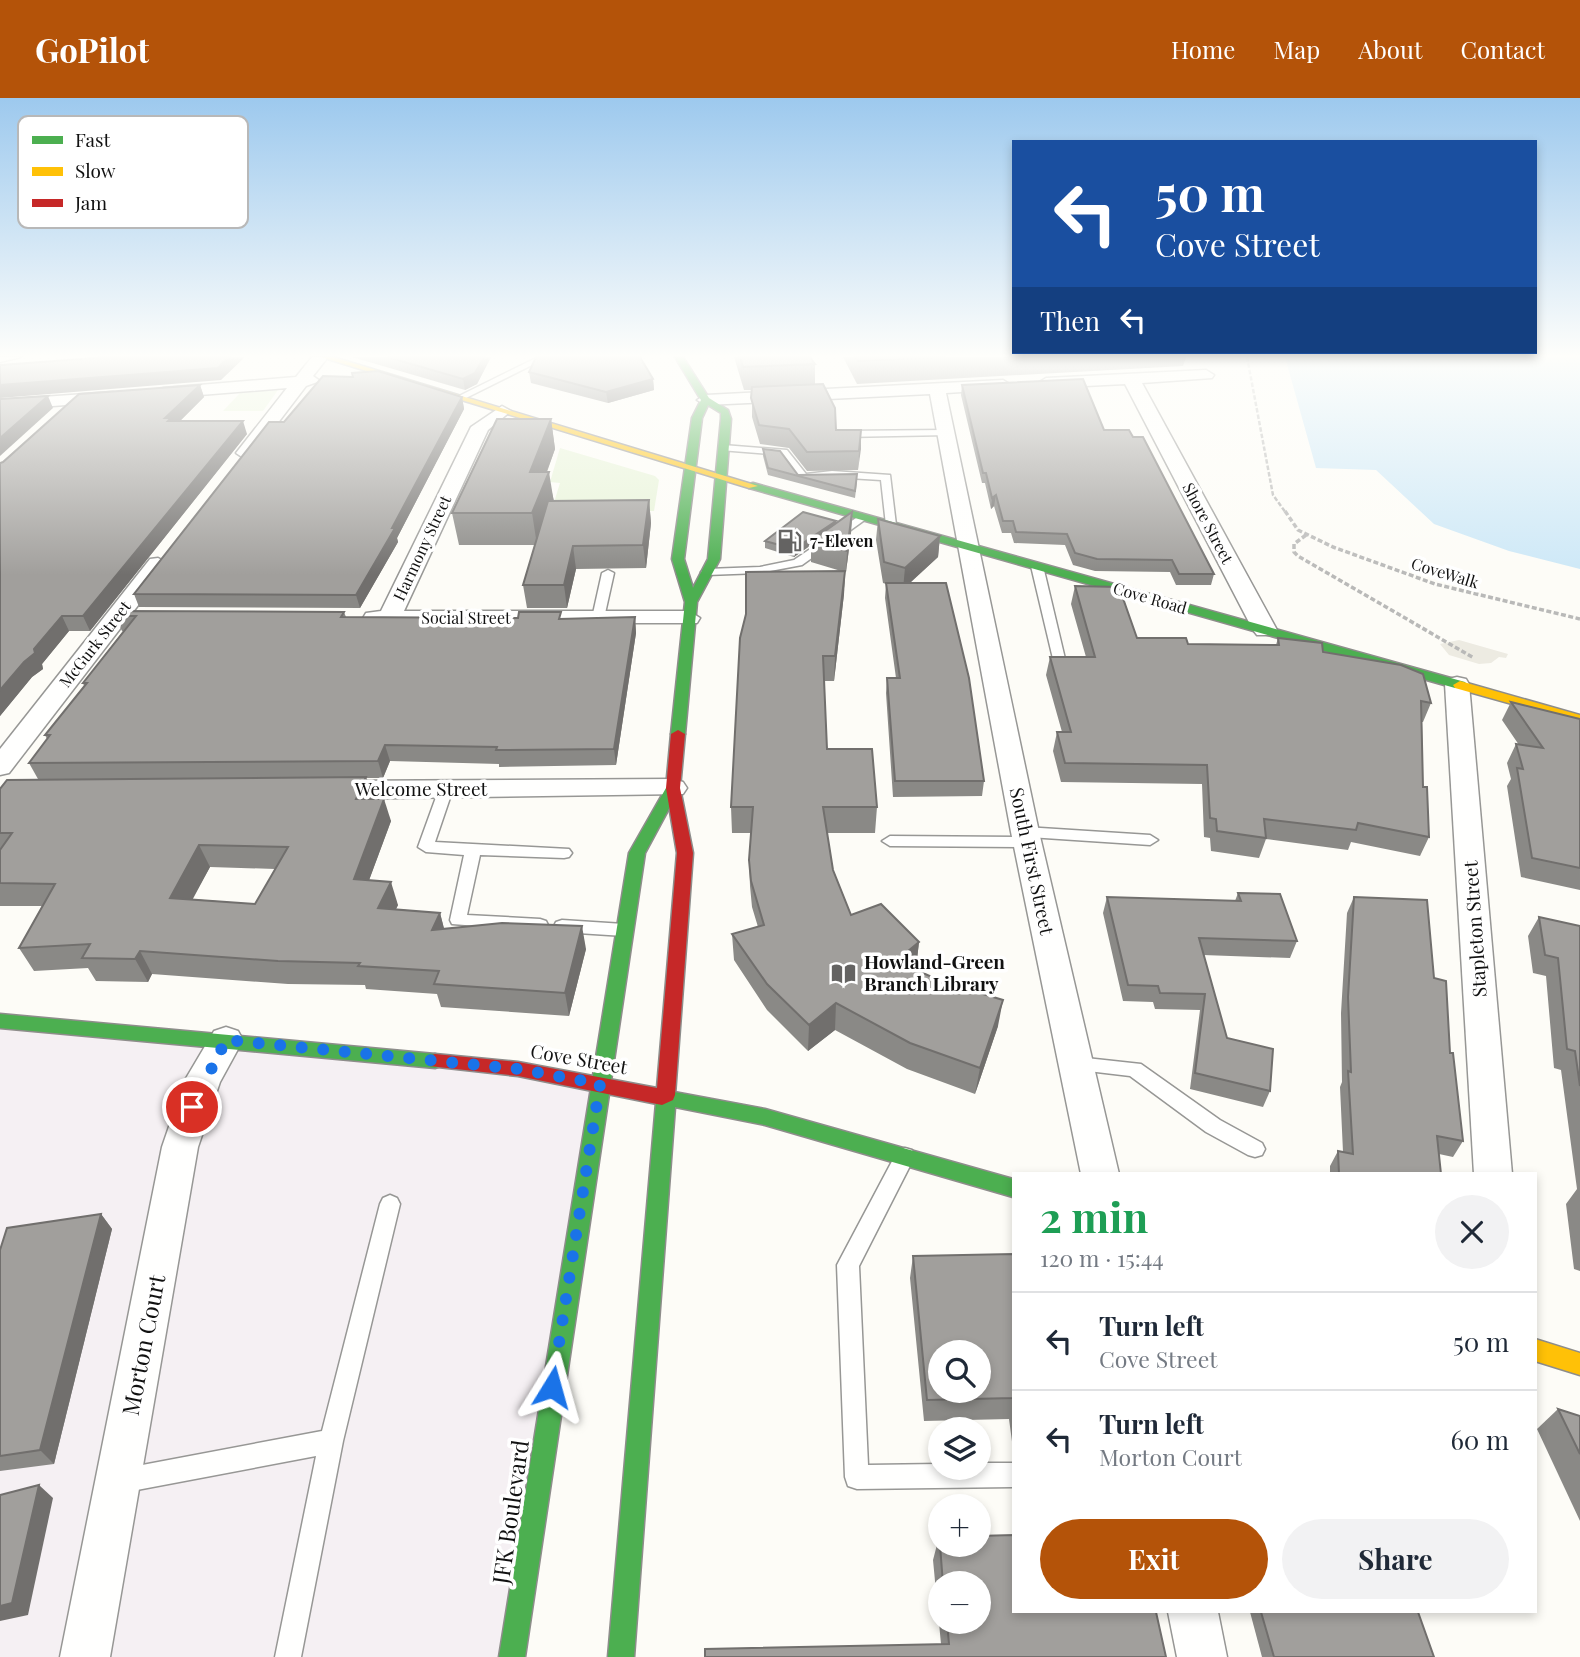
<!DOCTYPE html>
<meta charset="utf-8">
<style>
:root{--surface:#fff;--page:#f2f2f3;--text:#1f2937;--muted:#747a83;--line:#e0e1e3;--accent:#b45309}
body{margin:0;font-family:"Playfair Display",serif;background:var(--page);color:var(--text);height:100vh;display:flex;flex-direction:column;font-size:26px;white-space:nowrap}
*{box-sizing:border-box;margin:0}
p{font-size:23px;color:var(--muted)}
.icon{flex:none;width:38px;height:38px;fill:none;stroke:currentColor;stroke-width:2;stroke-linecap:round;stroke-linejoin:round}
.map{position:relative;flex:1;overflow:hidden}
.details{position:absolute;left:1012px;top:1074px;width:525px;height:441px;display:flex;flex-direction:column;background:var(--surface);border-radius:0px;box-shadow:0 4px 10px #0003}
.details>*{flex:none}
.top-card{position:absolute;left:1012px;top:42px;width:525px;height:214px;border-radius:0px;box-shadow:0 4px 10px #0003;background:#1a4fa0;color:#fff;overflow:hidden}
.controls{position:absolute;left:928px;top:1242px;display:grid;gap:14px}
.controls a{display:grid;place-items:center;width:63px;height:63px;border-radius:50%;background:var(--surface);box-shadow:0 4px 10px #0003;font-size:35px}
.pin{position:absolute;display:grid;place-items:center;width:60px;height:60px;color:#fff;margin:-30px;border:4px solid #fff;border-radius:50%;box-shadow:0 2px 7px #0007}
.me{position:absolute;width:77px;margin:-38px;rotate:8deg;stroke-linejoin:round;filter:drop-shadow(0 0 5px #0008)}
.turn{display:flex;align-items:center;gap:24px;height:147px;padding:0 28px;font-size:32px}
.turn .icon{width:91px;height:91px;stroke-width:2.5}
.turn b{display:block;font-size:49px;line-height:60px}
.then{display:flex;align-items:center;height:66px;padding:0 28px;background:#0003;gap:14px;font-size:26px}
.round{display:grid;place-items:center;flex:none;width:74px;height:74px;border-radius:37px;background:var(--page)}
.overview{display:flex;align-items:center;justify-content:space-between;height:119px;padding:0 28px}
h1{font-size:42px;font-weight:700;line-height:52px;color:#1e9e55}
.cta{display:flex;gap:14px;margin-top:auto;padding:14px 28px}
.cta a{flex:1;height:80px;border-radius:42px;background:var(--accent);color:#fff;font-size:28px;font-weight:700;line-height:80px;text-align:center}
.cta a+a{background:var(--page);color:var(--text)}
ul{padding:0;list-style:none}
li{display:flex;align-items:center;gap:21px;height:98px;padding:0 28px;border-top:2px solid var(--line)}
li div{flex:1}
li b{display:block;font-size:26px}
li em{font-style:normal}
header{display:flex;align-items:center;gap:42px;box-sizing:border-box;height:98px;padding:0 35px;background:var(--accent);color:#fff}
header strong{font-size:33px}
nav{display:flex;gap:38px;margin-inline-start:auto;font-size:24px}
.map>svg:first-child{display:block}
</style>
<header>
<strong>GoPilot</strong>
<nav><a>Home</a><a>Map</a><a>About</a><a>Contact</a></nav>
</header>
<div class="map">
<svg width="1580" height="1559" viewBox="0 0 1580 1559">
<rect width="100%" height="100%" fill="#fdfcf7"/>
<path fill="#f5f0f3" d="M0,923L600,986L512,1559H0Z"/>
<g fill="#e7f3d7">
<path d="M278,292L263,313H223L241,294Z"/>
<path d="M560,350L655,378L659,382L654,413L551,414L560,385L550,384Z"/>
</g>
<path fill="#edebe2" d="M1459,542L1508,556L1506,560L1499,559L1491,565L1479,566L1449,557L1440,546Z"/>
<path fill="#cde8f7" d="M1285,259H1580V471L1509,453L1434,426L1376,372L1316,370Z"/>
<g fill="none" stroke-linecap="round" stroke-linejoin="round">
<defs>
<g id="lane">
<path d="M0,259H21L0,264Z"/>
<path d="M538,259H548L462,302L455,300Z"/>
<path d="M945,332L950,335L948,337L843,339L838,336L843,333Z"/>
<path d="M723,347L787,352L806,376L832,373L890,377L896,427L891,430L886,427L881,382L832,379L803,382L799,381L781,357L720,352V348Z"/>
<path d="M862,416L867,419L866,421L802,467L760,475L707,477L701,474L707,471L760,469L794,462Z"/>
<path d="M1037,465L1043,468L1066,565L1060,569L1054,565L1031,468Z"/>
<path d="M608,472L614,475L604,520L598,524L592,520L602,475Z"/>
<path d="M446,686L453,691L435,744L569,751L572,755L569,759L564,760L480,757L467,817L540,821L546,823L548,827L546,831L540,833L452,826L450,822L464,757L426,754L418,749L439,691Z"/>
<path d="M1025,729L1150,737L1158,742L1150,747L1029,739L1036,744L1028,749L890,748L882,743L890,738L1025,739L1017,734Z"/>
<path d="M562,822L624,826L630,828L632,832L630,836L624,838L562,834L556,832L554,828L556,824Z"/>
<path d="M1077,959L1141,966L1220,1022L1262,1045L1265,1051L1262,1057L1255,1059L1248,1057L1206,1034L1130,978L1071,971L1068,966L1071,961Z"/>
<path d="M905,1050L912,1052L915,1058L859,1168L868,1367L940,1366V1370H978V1365H1013V1389L857,1391L848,1388L845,1379L837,1167L898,1052Z"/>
<path d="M390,1097L397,1100L400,1106L343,1343L301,1559H275L316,1358L121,1395L112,1392L109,1383L112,1374L121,1371L322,1333L380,1106L383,1100Z"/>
</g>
<g id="street">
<path d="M312,259H328L313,278L320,283L306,288L252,359L245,361L236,355L287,290L163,300L155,295L163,290L296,279Z"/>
<path d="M1206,272L1214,277L1212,280L1142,285L1277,532L1273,537H1257L1253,532L1125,286L1046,290L1038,285L1046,280Z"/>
<path d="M1003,282L1011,287L1009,291L946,295L1039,734L1119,1076H1081L1011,734L930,296L706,307L697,302L706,297Z"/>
<path d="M113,294L121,299L119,303L0,312V302Z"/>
<path d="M502,308L511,313L488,332L404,513H689L700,520L697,525H366L363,520L366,515L381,513L471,329Z"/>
<path d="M158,460L169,466L166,471L9,675L0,677V651L150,461Z"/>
<path d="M1457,579L1466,581L1469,586L1512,1076H1474L1445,586L1448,581Z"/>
<path d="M673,681L683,684L687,690L683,696L331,701L321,698L317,692L321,686L331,683Z"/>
<path d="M226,929L238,933L243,942L220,984L198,1049L110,1559H60L162,1049L185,982L214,933Z"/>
<path d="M1168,1514H1218L1227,1559H1177Z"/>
</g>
<g id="fast">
<path d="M675,259H683L709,300L728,312L731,321L720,461L697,504L685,636L678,640L671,636L685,504L672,461L692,320L701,302ZM708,307L721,315V321L708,461L693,490L684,461L702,320Z"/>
<path d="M753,385L1465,584L1467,587L1465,590H1455L749,390V386Z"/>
<path d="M673,685L680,690L645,755L525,1559H499L629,755L666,690Z"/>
<path d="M0,916L435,956L441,958L444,963L441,968L435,970L0,930Z"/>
<path d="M666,989L674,994L765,1011L1013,1081V1099L765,1027L675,1009L634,1559H608L656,1005L653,999L655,994Z"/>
</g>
<g id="slow">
<path d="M321,259H333L758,388L749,390Z"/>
<path d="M1460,583L1580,617V625L1455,590L1453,587Z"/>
<path d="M1535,1241L1580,1255V1277L1535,1263Z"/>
</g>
<path id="jam" d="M678,632L685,636L680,690L693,755L675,997L673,1002L662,1007L518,978L429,968L426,963L429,958L435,956L518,964L657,990L677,755L666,690L671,636Z"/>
</defs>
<use href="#lane" stroke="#979795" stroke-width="3"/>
<use href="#street" stroke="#979795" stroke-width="3"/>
<use href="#fast" stroke="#8e8d8b" stroke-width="3"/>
<use href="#slow" stroke="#8e8d8b" stroke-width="3"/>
<use href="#jam" stroke="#8e8d8b" stroke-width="3"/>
<path stroke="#b9b9b8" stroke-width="2.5" stroke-dasharray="4.5 2" stroke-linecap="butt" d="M1247,259L1273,397L1286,415"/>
<g stroke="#b9b9b8" stroke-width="3.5" stroke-dasharray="5 2.5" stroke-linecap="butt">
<path d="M1285,413L1298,432L1333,449L1435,486L1580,521"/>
<path d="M1306,437L1294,446V454L1298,458L1474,560"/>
</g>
<use href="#lane" fill="#fffffe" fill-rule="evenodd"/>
<use href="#street" fill="#fffffe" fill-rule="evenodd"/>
<use href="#fast" fill="#4caf50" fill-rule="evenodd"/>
<use href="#slow" fill="#ffc107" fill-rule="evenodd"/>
<use href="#jam" fill="#c62828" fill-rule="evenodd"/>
</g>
<g fill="#8a8986" fill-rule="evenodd">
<path d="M352,259H491L477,286L465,292Z"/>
<path d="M734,259H810L815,266V286L836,332H861L858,372L807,373L789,350L760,346L752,319V292H744Z"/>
<path d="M843,259H1186L1183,268L857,286Z"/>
<path d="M529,274L653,281L654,292L608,305L531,285Z"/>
<path d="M200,287L204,299L180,323L247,336L90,533H69L42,566L43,571L32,579L0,618V365Z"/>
<path d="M962,287L1104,332L1214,476L1211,487H1176L1170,474L1095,473L1073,467L1065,447L1014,445L1011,435H1002L994,408L991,411L985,385H982L961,297Z"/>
<path d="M462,299L464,311L397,440L398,444L360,510L139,509L134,496L284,324Z"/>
<path d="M551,321L555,351L547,374L554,403L649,402L651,425L646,470L576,471L567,510H527L523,487L535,447H459L452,415Z"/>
<path d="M763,351L798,377L857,383L855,400L768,377L763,358Z"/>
<path d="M852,414L851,435L846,474H845L844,496L834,583H824L827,651L877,709L875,735H827L833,772L851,817L919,844L916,870L915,871L998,928L975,996L907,971L835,932L808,953L767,912L734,862L732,836L758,829L752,809L750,788L749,762L751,735H732L731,709L841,473L811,464V447L794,459L765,450V443L836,425Z"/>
<path d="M878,421L940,438L938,459L910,485L984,683L982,698L893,699L886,595L887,580H896L885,500L886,486L883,485L876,442Z"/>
<path d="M1075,488L1137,540L1188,546L1276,547L1278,540L1323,554L1431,605L1423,624H1422L1423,689L1429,739L1420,758L1351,744L1348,752L1266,741L1259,760L1211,753L1210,740L1204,739L1202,686L1061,684L1053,653L1057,634H1062L1046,577L1050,559H1086L1071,506Z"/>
<path d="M344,514L346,519L562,521L635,519L636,535L616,667L499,669V666L390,663L383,680H366L373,701L391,723L369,782L398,807L396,811L440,815L444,831L586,851L569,918L441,909L437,896L366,891L365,887L288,886L152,876L148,884L96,883L88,870L34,873L19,850L42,808H0V691L38,681L29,665L47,641L45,637L84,588L83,585L123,533H122L115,518ZM210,769L275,771L255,806L192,801Z"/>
<path d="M1511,604L1580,621V792L1521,779L1507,688L1511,681L1507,665L1516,646L1519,647L1502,622Z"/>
<path d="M1238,795L1297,843L1290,860L1203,857L1227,940L1270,993L1263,1009L1190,991L1200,912L1155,911L1153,904L1123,903L1103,815L1107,799L1235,803Z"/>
<path d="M1354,799L1434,880L1450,955L1463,1043L1453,1059L1439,1056L1441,1076H1330V1068L1338,1053L1343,1054L1340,989L1342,984L1341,915L1347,815Z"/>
<path d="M1539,819L1580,828V1173L1574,1171L1566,1106L1577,1091L1561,972L1554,970L1546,878L1533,875L1528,838Z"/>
<path d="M101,1116L112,1131L54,1366L0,1373V1152Z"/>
<path d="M1013,1156V1351L1009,1321L924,1323L910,1180L913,1158Z"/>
<path d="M1558,1311L1580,1318V1423L1537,1331Z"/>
<path d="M939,1439L1166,1559L941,1546L933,1462ZM940,1486H978V1524H940Z"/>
<path d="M1250,1514H1418L1434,1559H1262Z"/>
</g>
<g fill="#716f6d">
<path d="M229,259H245L221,282L0,300V287Z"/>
<path d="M484,259H491L477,286L465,292L463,281Z"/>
<path d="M653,281L654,292L608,305L606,294Z"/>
<path d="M200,287L204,299L174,329L165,320Z"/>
<path d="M48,298L53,310L0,358V340Z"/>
<path d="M462,299L464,311L397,440L398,444L360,510L356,497Z"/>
<path d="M551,321L555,351L535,405L530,374Z"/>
<path d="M243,323L247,336L90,533L83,518Z"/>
<path d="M861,332V351L858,372L859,353Z"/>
<path d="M549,374L554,405L537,447L532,415Z"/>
<path d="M996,397L994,408L991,411L992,400Z"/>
<path d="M649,402L651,425L646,470L643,447Z"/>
<path d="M852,414L851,435L846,474L847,453Z"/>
<path d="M836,423V430L811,443V447L794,459V451Z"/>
<path d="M940,438L938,459L903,491L905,470Z"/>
<path d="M573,448L576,471L567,510L564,487Z"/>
<path d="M845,473L844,496L834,583L835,558Z"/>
<path d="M62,518L69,533L42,566L43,571L32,579L0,618V592Z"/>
<path d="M635,519L636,535L616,667L614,651Z"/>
<path d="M385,647L390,663L383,680L378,663Z"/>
<path d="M366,679L373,701H356Z"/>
<path d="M384,701L391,723L361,804L354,781Z"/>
<path d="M199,747L210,769L181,823L170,800Z"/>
<path d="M391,784L398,807L385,833L378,810Z"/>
<path d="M440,815L446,838L432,832Z"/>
<path d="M582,828L586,851L569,918L565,895Z"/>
<path d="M919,844L916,870L894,889L896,863Z"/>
<path d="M140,853L152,876L148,884L135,861Z"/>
<path d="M1003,902L998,928L975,996L980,970Z"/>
<path d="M836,905L835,932L808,953L809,927Z"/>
<path d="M101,1116L112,1131L54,1366L40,1352Z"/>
<path d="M39,1387L53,1400L28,1517L0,1523V1508Z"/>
</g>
<g fill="#a19f9c" stroke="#716f6d" stroke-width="2" fill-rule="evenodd">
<path d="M108,259H229L218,270L0,287V267Z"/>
<path d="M387,259H484L475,275L463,281Z"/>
<path d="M536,259H640L653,281L606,294L529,274Z"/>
<path d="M740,259H810L815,266L743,269Z"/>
<path d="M855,259H946L858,263Z"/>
<path d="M378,273L462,299L392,430H395L356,497L134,496L269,324H284L323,278L353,279L352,275Z"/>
<path d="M1083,281L1104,332H1129L1133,339H1143L1214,476H1179L1172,462L1097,461L1075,455L1067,436L1016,434L1013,423H1003L996,397L992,400L986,375H983L962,287Z"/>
<path d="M823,286L835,310L836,332H861L859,353L807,354L789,331L759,327L751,300L752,289Z"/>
<path d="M200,287L165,320H171L168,323H243L83,518H62L34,551L35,555L24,564L0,592V365L3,364L79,296Z"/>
<path d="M48,298L0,340V301Z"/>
<path d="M497,321H551L530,374H549L532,415H452Z"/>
<path d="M763,351L780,353L798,377L857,376L855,393L768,370Z"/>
<path d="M649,402L643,447L573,448L564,487H523L548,403Z"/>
<path d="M803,414L836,423L794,451L765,443Z"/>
<path d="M852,414L847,453L811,443Z"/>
<path d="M878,421L940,438L905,470L884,464Z"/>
<path d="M845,473L835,558H823L827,651H872L877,709H823L833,772L851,817L881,806L919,844L896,863L943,884L1003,902L980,970L910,945L836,905L809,927L767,886L732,836L764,827L751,783L749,762L753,709H731L740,540L746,516V474Z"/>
<path d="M886,485H946L969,580L984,683H895L887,580H900Z"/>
<path d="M1075,488L1119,489L1137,540H1186L1188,546L1279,547L1278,540L1322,545L1323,554L1401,567L1423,576L1431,605L1421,603L1423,689H1427L1429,739L1358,725L1356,732L1264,721L1266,740L1217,733L1216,721L1210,720L1207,667L1065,665L1057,634H1071L1050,559H1095Z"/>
<path d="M119,513L344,514L341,519L518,520L519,514H561L559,521L635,519L614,651L496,652L497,649L385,647L378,663L29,665L50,637H45L87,585H83L136,518H115Z"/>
<path d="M1511,604L1580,621V770L1532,760L1517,670L1523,671L1516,646L1543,650Z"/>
<path d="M366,679L356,701H384L354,781L391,784L378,810L440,815L432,832L502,825L582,828L565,895L434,886L439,873L358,868L360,865L278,863L140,853L135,861L82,860L90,846L19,850L55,786L0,785V752L12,735H0V691L7,682ZM199,747L288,749L255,806L170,800Z"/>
<path d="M1238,795L1280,796L1297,843L1199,840L1227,940L1273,951L1270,993L1195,975L1205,896L1160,895L1158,888L1128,887L1107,799L1241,803Z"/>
<path d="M1354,799L1427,802L1434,880L1446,883L1450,955H1453L1463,1043L1437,1038L1441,1076H1339L1338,1053L1353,1056L1348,973L1351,974L1348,899Z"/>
<path d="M1539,819L1580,828V988L1575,953L1567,951L1558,860L1545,857Z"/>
<path d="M101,1116L40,1352L0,1358V1152L7,1130Z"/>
<path d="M1013,1156V1300L927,1302L913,1158ZM940,1255H978V1293H940Z"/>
<path d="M1558,1311L1580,1318V1356Z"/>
<path d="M39,1387L12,1505L0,1508V1397Z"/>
<path d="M1013,1437V1514H1156L1166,1559H705V1551L949,1546L947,1524H978V1486H943L940,1447H978V1438Z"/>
<path d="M1261,1514H1418L1434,1559H1274Z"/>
</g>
<linearGradient id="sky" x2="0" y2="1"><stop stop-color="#9dc9ee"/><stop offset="0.54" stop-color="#fefefb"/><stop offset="1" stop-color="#fefefb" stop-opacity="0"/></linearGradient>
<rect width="1580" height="477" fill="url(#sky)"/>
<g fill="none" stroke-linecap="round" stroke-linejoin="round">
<path stroke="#1a73e8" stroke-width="12" stroke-dasharray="0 21.6" d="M192,1009L226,942L519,971L600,986L552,1289"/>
</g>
<defs>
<symbol id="fuel-bare" viewBox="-9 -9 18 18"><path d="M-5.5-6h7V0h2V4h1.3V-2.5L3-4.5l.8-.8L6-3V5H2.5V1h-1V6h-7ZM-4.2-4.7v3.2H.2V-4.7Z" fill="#646362" stroke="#fff" stroke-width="2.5" paint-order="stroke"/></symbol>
<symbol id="library-bare" viewBox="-9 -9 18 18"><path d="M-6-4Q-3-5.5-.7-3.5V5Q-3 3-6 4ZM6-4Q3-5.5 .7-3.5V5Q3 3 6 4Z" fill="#646362" stroke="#fff" stroke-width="2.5" paint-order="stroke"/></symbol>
</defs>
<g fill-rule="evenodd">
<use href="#fuel-bare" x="772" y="426" width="35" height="35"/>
<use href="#library-bare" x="826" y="858" width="35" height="35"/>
</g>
<g text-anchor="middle" stroke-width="7" stroke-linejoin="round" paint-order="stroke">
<g font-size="16" fill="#111" stroke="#fff">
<text transform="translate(1208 425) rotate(62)" y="6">Shore Street</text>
<text transform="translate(422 450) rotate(-65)" y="6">Harmony Street</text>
<text transform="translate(1445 475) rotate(17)" y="6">CoveWalk</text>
<text transform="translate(1150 500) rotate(16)" y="6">Cove Road</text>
<text x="466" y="526">Social Street</text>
<text transform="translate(95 546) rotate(-52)" y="6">McGurk Street</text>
</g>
<g font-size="16" font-weight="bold" fill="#111" stroke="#fff" text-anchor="start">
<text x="810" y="449">7-Eleven</text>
</g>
<g font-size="19" fill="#111" stroke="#fff">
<text x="421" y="698">Welcome Street</text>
<text transform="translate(1032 763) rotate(78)" y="7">South First Street</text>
<text transform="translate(1475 831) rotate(-94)" y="7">Stapleton Street</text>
<text transform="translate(579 961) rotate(10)" y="7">Cove Street</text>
</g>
<g font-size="19" font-weight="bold" fill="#111" stroke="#fff" text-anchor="start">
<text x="864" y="871">Howland-Green<tspan x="864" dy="22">Branch Library</tspan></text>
</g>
<g font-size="23" fill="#111" stroke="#fff">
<text transform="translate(144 1247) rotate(-79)" y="8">Morton Court</text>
<text transform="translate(511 1414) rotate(-82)" y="8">JFK Boulevard</text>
</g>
</g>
<rect x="18" y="18" width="230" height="112" rx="10" fill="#fff" stroke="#b8b8b8" stroke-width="2"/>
<rect x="32" y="38" width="31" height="8" fill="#4caf50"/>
<rect x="32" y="69" width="31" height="9" fill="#ffc107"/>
<rect x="32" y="101" width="31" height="8" fill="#c62828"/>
<g font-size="19" fill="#111">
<text x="75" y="49">Fast</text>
<text x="75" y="80">Slow</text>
<text x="75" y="112">Jam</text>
</g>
</svg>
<div class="controls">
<a><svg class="icon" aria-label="search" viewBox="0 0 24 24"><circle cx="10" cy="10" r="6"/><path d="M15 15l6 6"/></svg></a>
<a><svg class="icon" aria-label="layers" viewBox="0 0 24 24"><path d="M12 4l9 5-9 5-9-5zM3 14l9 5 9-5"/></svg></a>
<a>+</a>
<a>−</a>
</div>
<div class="pin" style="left:192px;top:1009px;background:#d93025"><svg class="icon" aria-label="arrive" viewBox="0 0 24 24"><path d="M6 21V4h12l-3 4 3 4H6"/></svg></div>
<svg class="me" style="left:552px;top:1289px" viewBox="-20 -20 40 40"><path d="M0-17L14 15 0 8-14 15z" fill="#1a73e8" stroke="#fff" stroke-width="4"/></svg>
<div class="top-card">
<div class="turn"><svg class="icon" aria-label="left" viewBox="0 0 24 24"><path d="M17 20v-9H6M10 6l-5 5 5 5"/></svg><div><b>50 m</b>Cove Street</div></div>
<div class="then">Then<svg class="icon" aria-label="left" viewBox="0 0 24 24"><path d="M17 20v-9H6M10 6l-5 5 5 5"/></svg></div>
</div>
<section class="details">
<div class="overview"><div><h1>2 min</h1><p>120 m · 15:44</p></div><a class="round"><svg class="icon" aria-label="close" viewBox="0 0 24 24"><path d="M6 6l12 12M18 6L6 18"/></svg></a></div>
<ul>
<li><svg class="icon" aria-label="left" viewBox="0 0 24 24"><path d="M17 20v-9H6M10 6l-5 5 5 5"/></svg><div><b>Turn left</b><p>Cove Street</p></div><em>50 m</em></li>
<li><svg class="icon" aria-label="left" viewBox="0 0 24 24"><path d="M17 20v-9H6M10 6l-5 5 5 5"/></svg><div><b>Turn left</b><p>Morton Court</p></div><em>60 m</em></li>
</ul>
<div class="cta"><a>Exit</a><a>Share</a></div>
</section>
</div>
